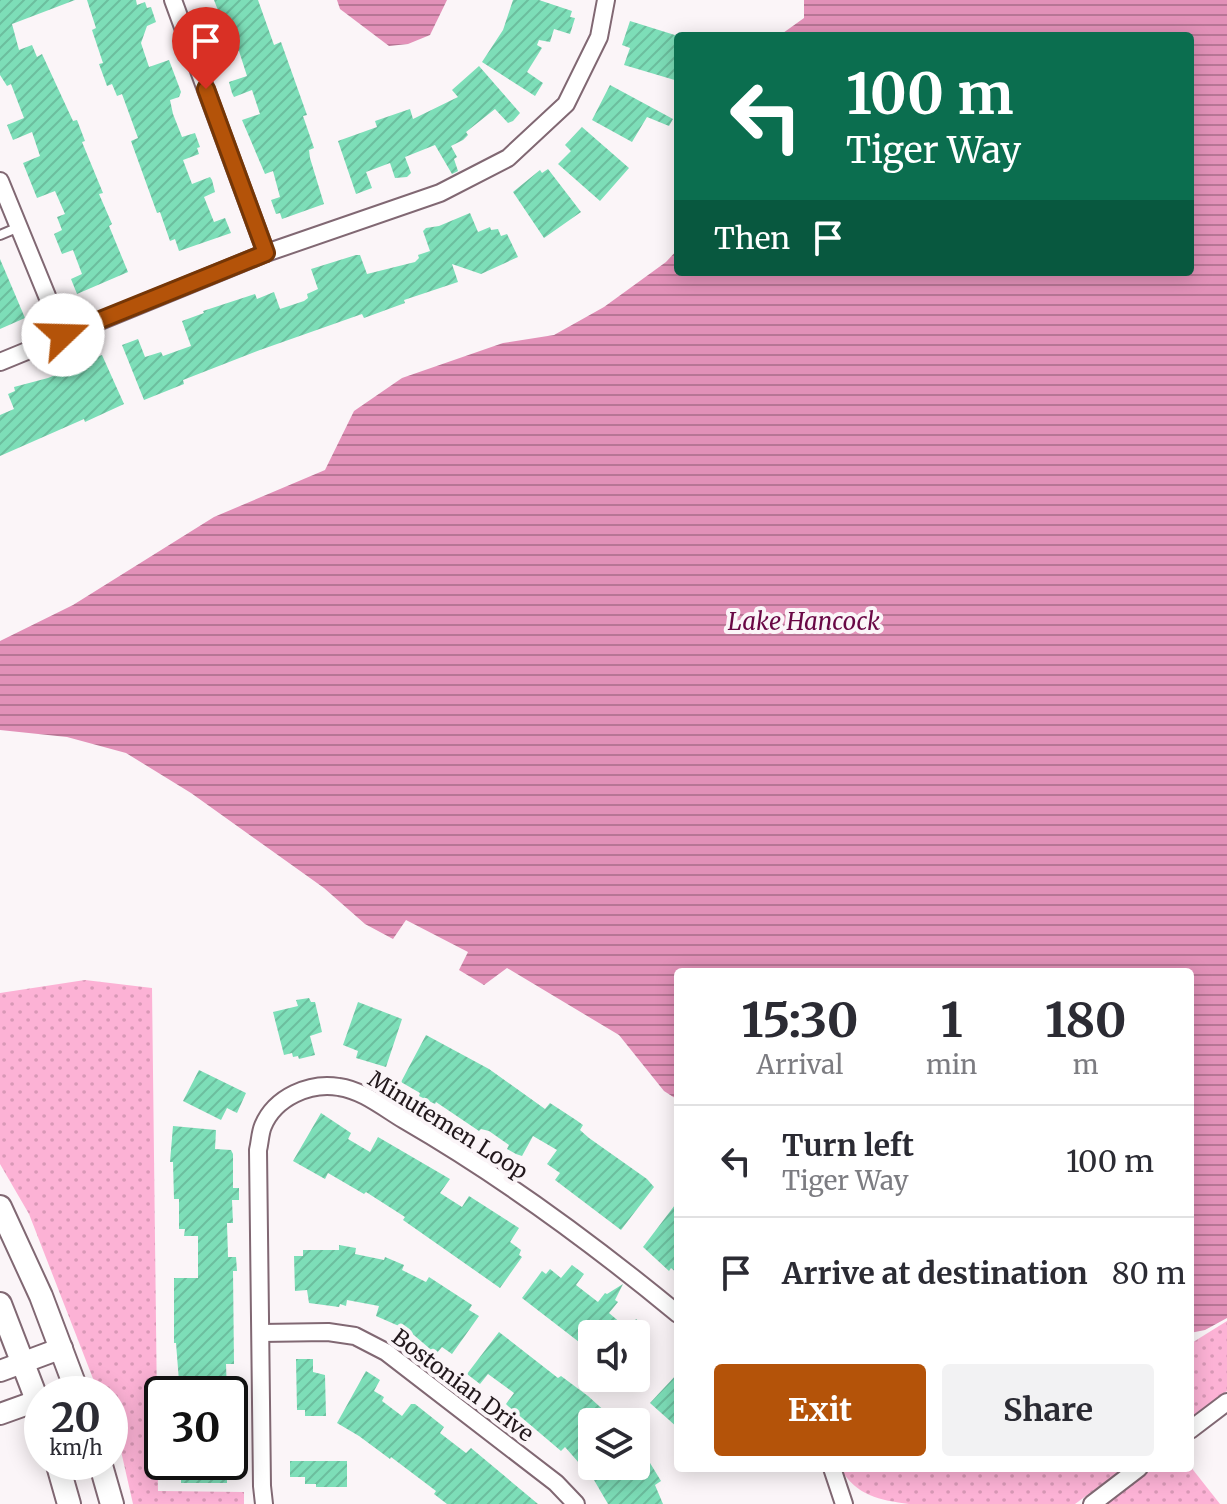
<!DOCTYPE html>
<style>
:root{--surface:#fff;--page:#f2f2f3;--text:#2b2b33;--muted:#7c7c81;--line:#e1e1e2;--accent:#b45309}
body{margin:0;font-family:Merriweather,serif;background:var(--page);color:var(--text);height:100vh;display:flex;flex-direction:column;font-size:30px;white-space:nowrap}
*{box-sizing:border-box;margin:0}
p{font-size:26px;color:var(--muted)}
.icon{flex:none;width:44px;height:44px;fill:none;stroke:currentColor;stroke-width:2;stroke-linecap:round;stroke-linejoin:round}
.map{position:relative;flex:1;overflow:hidden}
.sheet{position:absolute;left:674px;top:968px;width:520px;height:504px;display:flex;flex-direction:column;background:var(--surface);border-radius:8px;box-shadow:0 4px 20px #0003}
.sheet>*{flex:none}
.hud{position:absolute;left:674px;top:32px;width:520px;height:244px;border-radius:8px;box-shadow:0 4px 20px #0003;background:#0b6e4f;color:#fff;overflow:hidden}
.buttons{position:absolute;left:578px;top:1320px;display:grid;gap:16px}
.buttons a{display:grid;place-items:center;width:72px;height:72px;border-radius:8px;background:var(--surface);box-shadow:0 4px 20px #0003;font-size:40px}
.speed{position:absolute;left:24px;top:1376px;display:flex;gap:16px;font-size:40px;font-weight:700;text-align:center}
.speed>*{display:grid;place-content:center;width:104px;height:104px;border-radius:50%;background:var(--surface);box-shadow:0 4px 20px #0003;line-height:1}
.speed small{font-size:20px;font-weight:400}
.speed .limit{border:4px solid #111;border-radius:12px;background:#fff;color:#111}
.pin{position:absolute;display:grid;place-items:center;width:68px;height:68px;color:#fff;margin:-82px -34px;border-radius:50% 50% 50% 0;rotate:-45deg;box-shadow:0 0 8px #0007}
.pin .icon{rotate:45deg}
.me{position:absolute;width:88px;margin:-44px;rotate:69deg;stroke-linejoin:round;filter:drop-shadow(0 0 6px #0008)}
.turn{display:flex;align-items:center;gap:28px;height:168px;padding:0 40px;font-size:36px}
.turn .icon{width:104px;height:104px;stroke-width:2.5}
.turn b{display:block;font-size:56px;line-height:68px}
.then{display:flex;align-items:center;height:76px;padding:0 40px;background:#0003;gap:16px;font-size:30px}
.eta{display:flex;justify-content:space-evenly;align-items:center;height:136px;text-align:center}
.eta b{font-size:48px;font-weight:700;line-height:56px}
.primary-button{display:flex;gap:16px;margin-top:auto;padding:16px 40px}
.primary-button a{flex:1;height:92px;border-radius:8px;background:var(--accent);color:#fff;font-size:32px;font-weight:700;line-height:92px;text-align:center}
.primary-button a+a{background:var(--page);color:var(--text)}
ul{padding:0;list-style:none}
li{display:flex;align-items:center;gap:24px;height:112px;padding:0 40px;border-top:2px solid var(--line)}
li div{flex:1}
li b{display:block;font-size:30px}
li em{font-style:normal}
.map>svg:first-child{display:block}
</style>
<div class="map">
<svg width="1227" height="1504" viewBox="0 0 1227 1504">
<defs>
<pattern id="park-dots" width="8" height="8" patternUnits="userSpaceOnUse" patternTransform="scale(2)"><rect width="8" height="8" fill="#fcb2d5"/><path d="M2 2h.1M6 6h.1" fill="none" stroke="#d898b6" stroke-width="1.8" stroke-linecap="round"/></pattern>
<pattern id="water-rules" width="6" height="5" patternUnits="userSpaceOnUse" patternTransform="scale(2)"><rect width="6" height="5" fill="#e291b8"/><path d="M0 2.5h6" fill="none" stroke="#b77695"/></pattern>
<pattern id="building-hatch" width="6" height="6" patternUnits="userSpaceOnUse" patternTransform="scale(2)"><rect width="6" height="6" fill="#7ddeb8"/><path d="M-1 1l2-2M0 6l6-6M5 7l2-2" fill="none" stroke="#6cbe9e"/></pattern>
</defs>
<rect width="100%" height="100%" fill="#fbf5f8"/>
<g fill="url(#park-dots)">
<path d="M85,980L152,988L158,1491L244,1492V1504H133L121,1451L110,1422V1394H99L29,1214L0,1164V993Z"/>
<path d="M1227,1321V1391L1190,1418V1344Z"/>
<path d="M1190,1466L1220,1504H1105L1154,1468Z"/>
<path d="M840,1468H1124L1075,1504H909C879,1500 857,1496 840,1468Z"/>
</g>
<g fill="url(#water-rules)">
<path d="M337,0H447L430,35L408,44L389,46L340,9Z"/>
<path d="M804,0H1227V1318L1205,1330L1190,1333V972H678V1100L664,1091L619,1035L507,968L484,985L459,970L468,952L406,920L393,939L365,924L324,888L191,793L126,753L67,737L0,730V641L73,605L214,517L325,470L354,411L402,378L503,343L554,335L604,307L666,262L678,249V272H1190V36H782L783,33L804,18Z"/>
</g>
<g fill="url(#building-hatch)">
<path d="M0,0H75L12,24L19,50L32,45L37,57L42,54L73,121L77,120L85,141L82,142L103,193L99,194L112,224L109,226L128,272L77,294L71,279L82,274L73,250L62,254L54,234L62,230L57,217L65,214L55,191L37,198L23,163L40,156L32,132L13,140L7,125L24,118L11,84L7,86L0,75Z"/>
<path d="M87,0H136L137,5L145,2L147,8L151,7L156,22L147,26L141,43L149,67L169,60L181,92L179,97L170,100L173,114L182,137L195,133L200,147L197,148L199,154L183,160L192,184L210,177L212,180L215,192L204,197L214,222L225,218L231,233L179,251L175,239L170,241L160,212L157,213L131,141L138,138L122,94L117,96L112,84L107,86L99,64L103,63L92,30L96,28Z"/>
<path d="M214,0H258L274,45L281,42L307,115L303,116L314,148L309,150L310,158L324,204L282,219L280,213L276,214L271,200L280,197L273,171L265,174L242,120L260,114L252,90L234,97L232,93L229,82L247,76L239,51L219,58L214,43L230,37L222,12L219,13Z"/>
<path d="M513,0H539L572,11L570,17L575,18L570,34L554,29L550,42L539,40L537,45L542,48L527,72L543,83L535,96L482,62L503,30Z"/>
<path d="M630,21L678,36V81L624,65L630,48L622,45Z"/>
<path d="M479,66L520,113L513,121L508,123L495,109L466,132L468,135L463,140L451,146L457,157L454,159L458,171L452,174L435,145L405,157L411,173L407,177L395,178L390,163L366,172L372,188L356,194L338,141L377,127L375,121L410,109L413,119L458,97L452,90Z"/>
<path d="M610,85L673,119L669,126L647,117L632,142L592,120Z"/>
<path d="M582,127L629,168L600,201L558,164L571,151L565,145Z"/>
<path d="M548,169L581,212L544,238L513,192L540,170L542,173Z"/>
<path d="M470,213L478,232L490,227L491,230L498,229L501,236L507,234L518,257L481,274L452,264L458,282L404,300L405,303L364,318L362,314L260,350L183,380L184,384L144,400L122,345L138,339L145,357L161,352L163,356L191,346L182,321L204,313L203,311L255,294L257,299L274,292L280,309L304,301L308,298L307,294L318,289L311,269L356,255H360L367,274L415,262L419,258L418,255L430,251L423,231L426,228L439,226Z"/>
<path d="M0,259L25,318L0,329Z"/>
<path d="M102,355L124,404L85,422L84,419L0,456V415L14,409L8,394L15,391L14,387L48,378L70,369L68,365L80,360L81,363Z"/>
<path d="M309,998L311,1002H315L322,1032L310,1036L315,1055L299,1059L298,1056L293,1057L292,1053L284,1055L273,1012L298,1006L296,1000Z"/>
<path d="M358,1002L402,1019L386,1067L356,1058L358,1051L343,1045Z"/>
<path d="M426,1035L489,1069L545,1109L550,1103L576,1120L583,1125L580,1130L589,1138L647,1179L654,1187L621,1230L555,1180L560,1173L547,1164L557,1150L533,1136L522,1156L516,1154L507,1149L509,1145L489,1131L481,1129L479,1131L436,1102L435,1104L419,1096L420,1093L401,1082Z"/>
<path d="M199,1070L246,1093L237,1113L227,1108L221,1120L183,1101Z"/>
<path d="M321,1113L351,1133L348,1139L370,1152L378,1137L450,1179L440,1193L462,1207L469,1196L519,1228L510,1242L521,1250L519,1255L522,1257L500,1288L403,1220L405,1217L366,1192L364,1194L328,1173L325,1179L293,1161Z"/>
<path d="M173,1126L216,1130L215,1149L231,1150L233,1154V1188H239V1200H232L233,1223H227L228,1257H236L237,1271H233L234,1364H226L227,1394H180L176,1343H174V1278H198V1236H184L185,1229H179V1199H174L173,1162H170Z"/>
<path d="M678,1201V1274L671,1268L669,1271L643,1247Z"/>
<path d="M339,1245L356,1248L355,1254L384,1260L385,1257L404,1265L402,1270L426,1282L429,1277L472,1305L469,1310L479,1316L452,1354L442,1347L436,1354L408,1330L376,1316L379,1306L347,1300L346,1306L340,1304L339,1307L309,1303L307,1290L295,1291L294,1256H303V1250H339Z"/>
<path d="M572,1265L584,1274L576,1285L598,1302L605,1293L607,1294L623,1284L615,1300L618,1302L609,1313L629,1330L636,1319L650,1330L636,1347V1334H592V1352L522,1298L542,1271L546,1274L550,1269L561,1278Z"/>
<path d="M499,1332L558,1378L561,1376L588,1396L609,1415L603,1422H592V1466H636V1440L661,1481L655,1485L663,1504H608L594,1480L565,1447L561,1451L508,1406L506,1404L514,1393L488,1374L480,1384L467,1374Z"/>
<path d="M296,1359H313V1372L325,1375L326,1416H305V1410H297Z"/>
<path d="M366,1371L380,1380L374,1391L384,1397L382,1401L402,1416L411,1404H415L444,1427L440,1433L466,1453L471,1448L538,1504H447L434,1494L436,1491L391,1457L390,1459L359,1436L337,1423Z"/>
<path d="M678,1373V1428L650,1403Z"/>
<path d="M290,1461H347V1487H316V1484H305V1477H290Z"/>
<rect x="181" y="1462" width="46" height="21"/>
</g>
<g fill="none" stroke-linecap="round" stroke-linejoin="round">
<defs>
<path id="service" d="M0,235L19,227"/>
<g id="minor">
<path d="M173,0L266,253"/>
<path d="M0,181L63,335"/>
<path d="M0,362L266,253L440,193L508,158L566,104L599,37L606,0"/>
<path d="M261,1333L328,1332L355,1336L386,1352L556,1483L576,1504"/>
<path d="M1190,1430L1227,1402"/>
<path d="M832,1468L844,1504"/>
<path d="M264,1504L262,1486L258,1150C260,1142 260,1133 263,1126C275,1097 310,1082 339,1087C362,1090 384,1108 404,1120C501,1176 592,1243 678,1314"/>
<path d="M1092,1504L1139,1468"/>
</g>
<g id="tertiary">
<path d="M0,1371L62,1348"/>
<path d="M0,1414L42,1399"/>
</g>
<g id="secondary">
<path d="M0,1207L41,1296L78,1394"/>
<path d="M0,1304L42,1413"/>
<path d="M57,1462L69,1504"/>
<path d="M100,1462L112,1504"/>
</g>
</defs>
<use href="#service" stroke="#816873" stroke-width="12"/>
<use href="#minor" stroke="#816873" stroke-width="20"/>
<use href="#tertiary" stroke="#816873" stroke-width="24"/>
<use href="#secondary" stroke="#816873" stroke-width="26"/>
<use href="#service" stroke="#fff" stroke-width="8"/>
<use href="#minor" stroke="#fff" stroke-width="16"/>
<use href="#tertiary" stroke="#fff" stroke-width="20"/>
<use href="#secondary" stroke="#fff" stroke-width="22"/>
</g>
<g fill="none" stroke-linecap="round" stroke-linejoin="round">
<defs>
<path id="route" d="M63,335L266,253L206,89"/>
</defs>
<use href="#route" stroke="#753606" stroke-width="20"/>
<use href="#route" stroke="#b45309" stroke-width="14"/>
</g>
<g text-anchor="middle" stroke-width="8" stroke-linejoin="round" paint-order="stroke">
<g font-size="22" fill="#23191d" stroke="#fbf5f8">
<text transform="translate(448 1125) rotate(32)" y="8">Minutemen Loop</text>
<text transform="translate(463 1385) rotate(37)" y="8">Bostonian Drive</text>
</g>
<g font-size="24" font-style="italic" fill="#690745" stroke="#fbf5f8">
<text x="804" y="630">Lake Hancock</text>
</g>
</g>
</svg>
<div class="buttons">
<a><svg class="icon" aria-label="sound" viewBox="0 0 24 24"><path d="M4 9h4l5-4v14l-5-4H4zM17 9q2 3 0 6"/></svg></a>
<a><svg class="icon" aria-label="layers" viewBox="0 0 24 24"><path d="M12 4l9 5-9 5-9-5zM3 14l9 5 9-5"/></svg></a>
</div>
<div class="speed"><div>20<small>km/h</small></div><div class="limit">30</div></div>
<div class="pin" style="left:206px;top:89px;background:#d93025"><svg class="icon" aria-label="arrive" viewBox="0 0 24 24"><path d="M6 21V4h12l-3 4 3 4H6"/></svg></div>
<svg class="me" style="left:63px;top:335px" viewBox="-20 -20 40 40"><circle r="19" fill="#fff"/><path d="M0-13L10 11 0 6-10 11z" fill="#b45309"/></svg>
<div class="hud">
<div class="turn"><svg class="icon" aria-label="left" viewBox="0 0 24 24"><path d="M17 20v-9H6M10 6l-5 5 5 5"/></svg><div><b>100 m</b>Tiger Way</div></div>
<div class="then">Then<svg class="icon" aria-label="arrive" viewBox="0 0 24 24"><path d="M6 21V4h12l-3 4 3 4H6"/></svg></div>
</div>
<section class="sheet">
<div class="eta">
<div><b>15:30</b><p>Arrival</p></div>
<div><b>1</b><p>min</p></div>
<div><b>180</b><p>m</p></div>
</div>
<ul>
<li><svg class="icon" aria-label="left" viewBox="0 0 24 24"><path d="M17 20v-9H6M10 6l-5 5 5 5"/></svg><div><b>Turn left</b><p>Tiger Way</p></div><em>100 m</em></li>
<li><svg class="icon" aria-label="arrive" viewBox="0 0 24 24"><path d="M6 21V4h12l-3 4 3 4H6"/></svg><div><b>Arrive at destination</b></div><em>80 m</em></li>
</ul>
<div class="primary-button"><a>Exit</a><a>Share</a></div>
</section>
</div>
